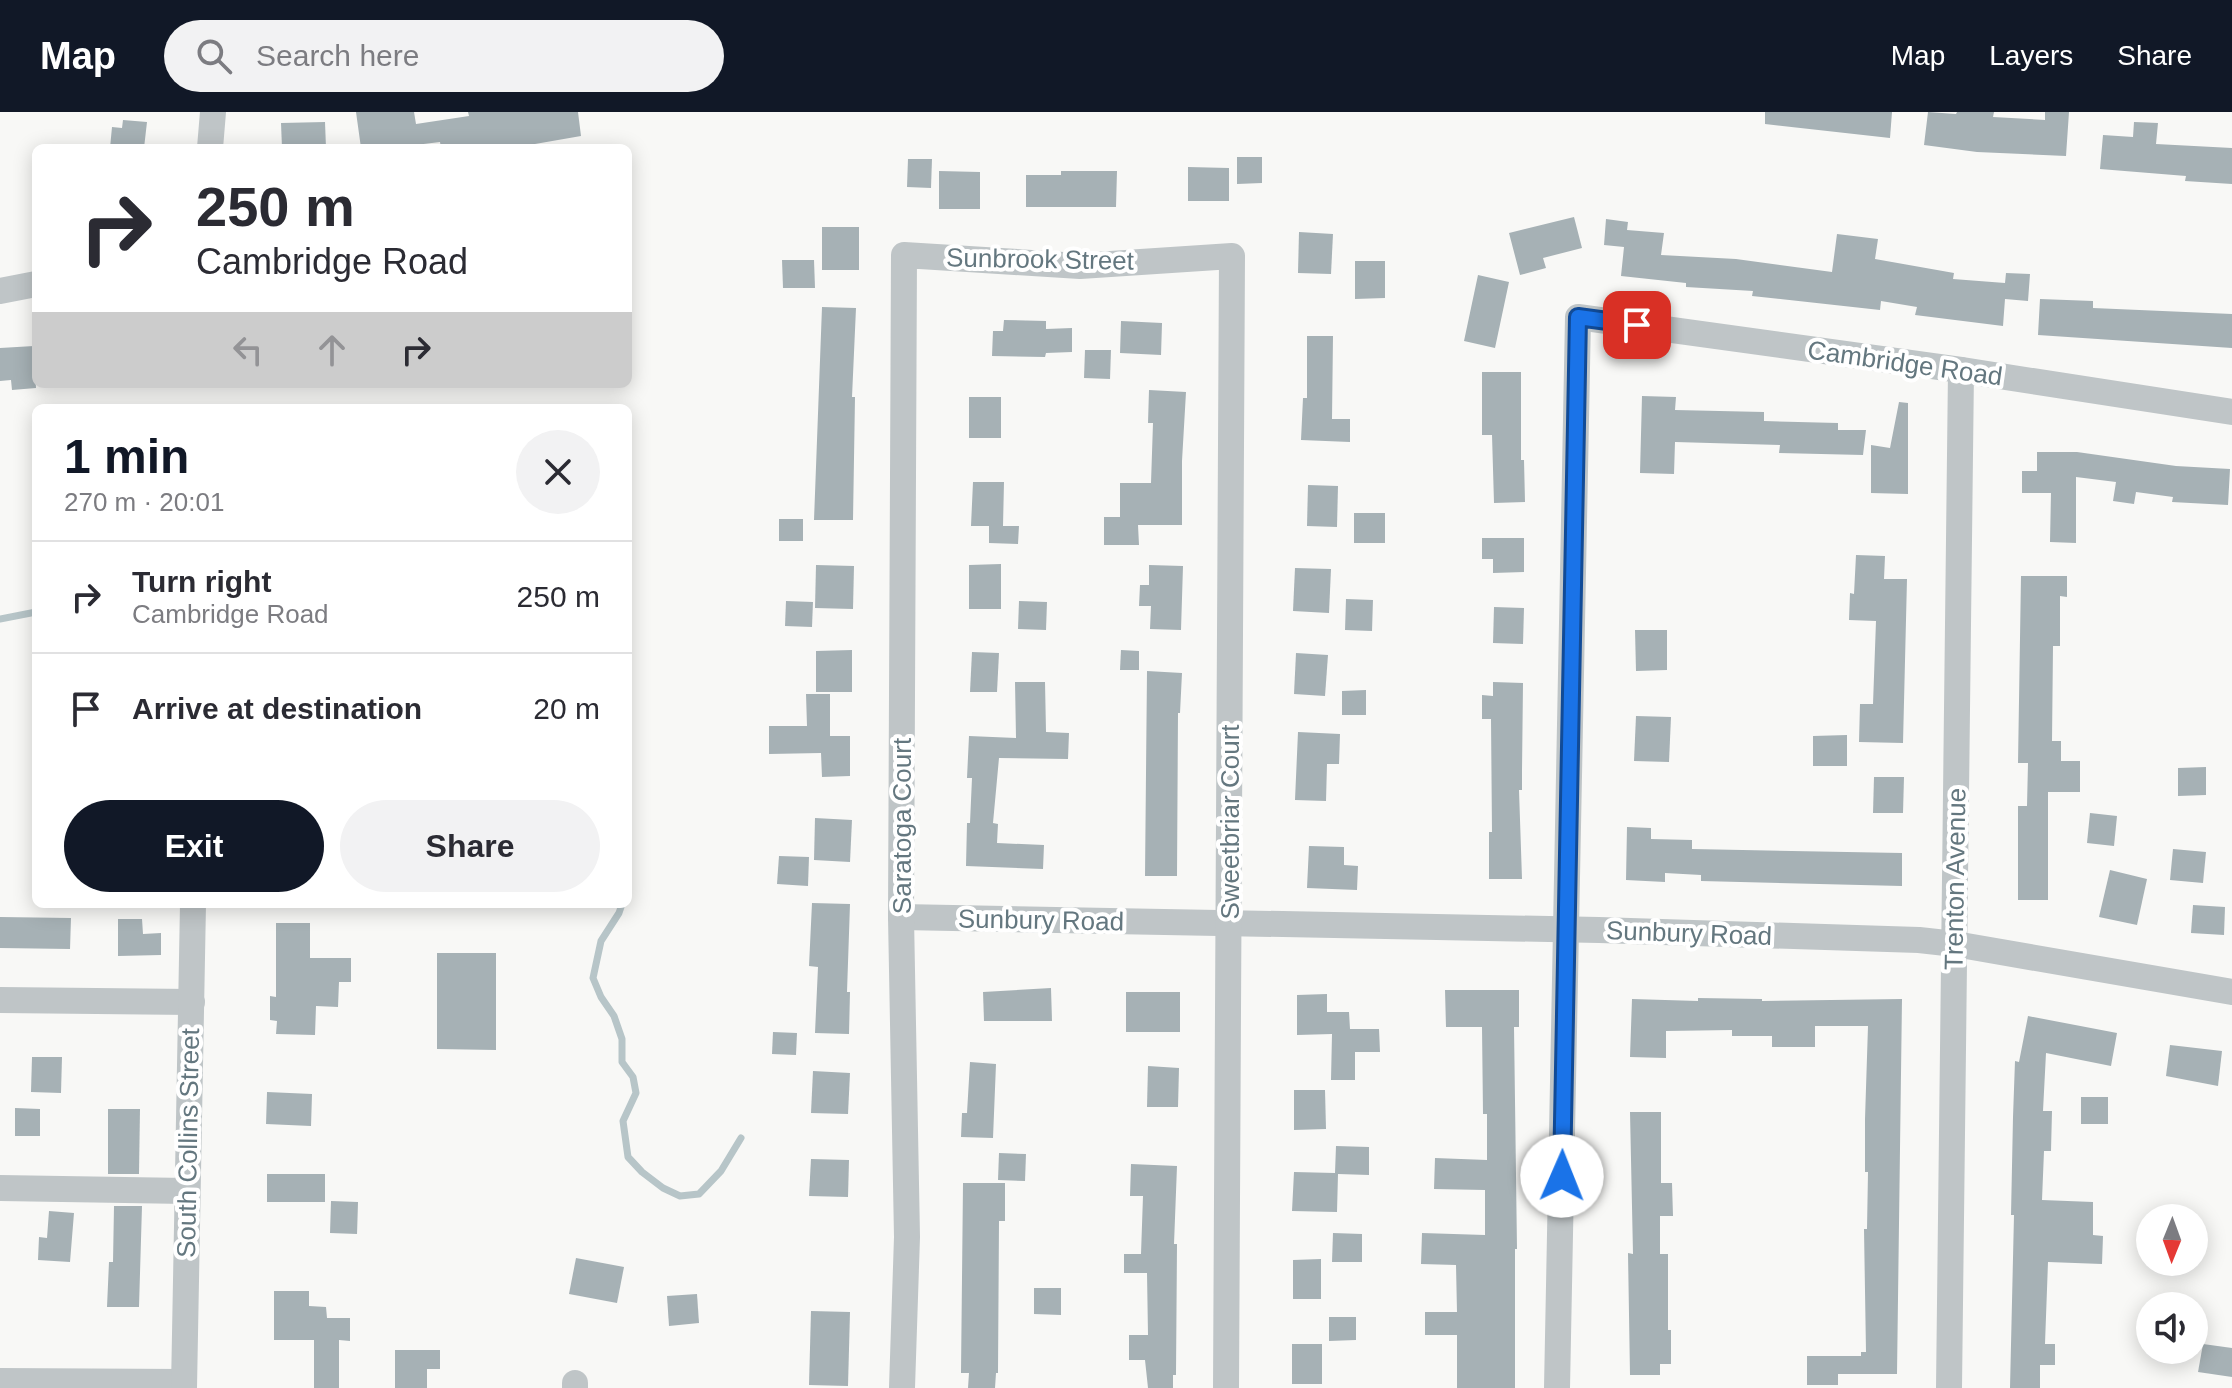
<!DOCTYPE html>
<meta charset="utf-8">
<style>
:root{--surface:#fff;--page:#f2f2f3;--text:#2b2b33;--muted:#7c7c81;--line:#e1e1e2;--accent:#111827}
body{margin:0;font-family:Helvetica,sans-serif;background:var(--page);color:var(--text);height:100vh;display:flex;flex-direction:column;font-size:30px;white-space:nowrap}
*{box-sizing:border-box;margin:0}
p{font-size:26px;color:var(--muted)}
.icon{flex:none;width:44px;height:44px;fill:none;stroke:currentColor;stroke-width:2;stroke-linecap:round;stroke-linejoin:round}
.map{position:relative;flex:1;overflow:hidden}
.sheet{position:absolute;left:32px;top:292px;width:600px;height:504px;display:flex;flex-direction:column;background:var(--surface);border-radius:12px;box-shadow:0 4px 20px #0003}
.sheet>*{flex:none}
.banner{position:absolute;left:32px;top:32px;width:600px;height:244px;border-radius:12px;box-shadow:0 4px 20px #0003;background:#fff;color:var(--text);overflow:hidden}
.needle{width:52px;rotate:181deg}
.controls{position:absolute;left:2136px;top:1092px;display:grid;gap:16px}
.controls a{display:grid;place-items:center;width:72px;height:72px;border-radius:50%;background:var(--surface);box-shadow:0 4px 20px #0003;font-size:40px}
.pin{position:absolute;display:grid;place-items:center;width:68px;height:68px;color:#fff;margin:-34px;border-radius:16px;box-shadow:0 4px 12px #0006}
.me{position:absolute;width:88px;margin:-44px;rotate:1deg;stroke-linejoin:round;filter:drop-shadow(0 0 6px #0008)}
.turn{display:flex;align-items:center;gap:28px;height:168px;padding:0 32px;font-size:36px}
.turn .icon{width:104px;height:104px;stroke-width:2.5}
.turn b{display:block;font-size:56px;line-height:68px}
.lanes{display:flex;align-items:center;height:76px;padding:0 32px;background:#0003;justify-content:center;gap:40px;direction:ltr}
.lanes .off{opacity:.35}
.round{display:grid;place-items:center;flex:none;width:84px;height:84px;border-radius:42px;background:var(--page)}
.head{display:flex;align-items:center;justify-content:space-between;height:136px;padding:0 32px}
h1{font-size:48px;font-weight:600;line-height:60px;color:var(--accent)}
.button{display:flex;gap:16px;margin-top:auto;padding:16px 32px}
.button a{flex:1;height:92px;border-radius:48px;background:var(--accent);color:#fff;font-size:32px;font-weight:600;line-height:92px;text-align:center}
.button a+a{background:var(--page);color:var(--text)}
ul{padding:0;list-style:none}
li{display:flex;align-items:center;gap:24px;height:112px;padding:0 32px;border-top:2px solid var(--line)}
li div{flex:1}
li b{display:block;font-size:30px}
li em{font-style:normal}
header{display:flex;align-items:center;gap:48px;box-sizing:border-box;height:112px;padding:0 40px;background:var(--accent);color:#fff}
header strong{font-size:38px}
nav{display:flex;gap:44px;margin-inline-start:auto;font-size:28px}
.search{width:560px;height:72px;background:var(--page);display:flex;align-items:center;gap:20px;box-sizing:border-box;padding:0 28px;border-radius:44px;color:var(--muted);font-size:30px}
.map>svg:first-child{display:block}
</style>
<header>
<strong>Map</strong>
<div class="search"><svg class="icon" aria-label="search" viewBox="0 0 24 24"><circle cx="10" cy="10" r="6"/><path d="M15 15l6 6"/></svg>Search here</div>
<nav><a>Map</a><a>Layers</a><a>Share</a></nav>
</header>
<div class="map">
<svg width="2232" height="1276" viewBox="0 0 2232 1276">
<rect width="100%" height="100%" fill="#f8f8f6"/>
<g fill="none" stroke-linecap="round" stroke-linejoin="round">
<g stroke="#b7c5c8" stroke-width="7">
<path d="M0,507L36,500"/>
<path d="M622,792L619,801L601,829L593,866L601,885L614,904L622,927V950L633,965L636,981L623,1009L628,1045L642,1060L663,1076L680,1084L699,1082L721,1059L741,1026"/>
</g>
</g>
<g fill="#a6b1b5">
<path d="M356,0H414L416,12L469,4L468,0H578L581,24L512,36H441L440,30L391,36H361Z"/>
<path d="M1765,0H1892L1890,26L1765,12Z"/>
<path d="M1928,0L1956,2L1957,0H1994L1993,5L2045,8V0H2069L2066,44L1977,40L1924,33Z"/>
<path d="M123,8L147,10L144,36H110L112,15L122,16Z"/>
<path d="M325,10L326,36H282L281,11Z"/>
<path d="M2134,10L2158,11L2156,32L2232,36V72L2185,69L2186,64L2100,57L2103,23L2133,25Z"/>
<path d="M1237,45H1262V71L1237,72Z"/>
<path d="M908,47H932L931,76L907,75Z"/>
<path d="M1188,55L1229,56V89H1188Z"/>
<path d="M939,59L980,60V97H939Z"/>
<path d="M1061,59H1117L1116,95H1026V63H1061Z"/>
<path d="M1574,105L1582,136L1543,146L1546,156L1520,163L1509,121Z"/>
<path d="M1606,107L1628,110L1627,118L1664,121L1661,143L1736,147L1832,160L1837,122L1878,127L1875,147L1954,161L1953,167L2005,171L2006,161L2030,162L2028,189L2005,187L2003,214L1915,203L1917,195L1881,189L1880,198L1752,184L1753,179L1686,175V171L1621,164L1624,135L1604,133Z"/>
<rect x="822" y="115" width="37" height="43"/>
<path d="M1299,120L1333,122L1331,162L1298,161Z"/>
<path d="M782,148H814L815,176H783Z"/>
<path d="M1355,149H1385V186L1355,187Z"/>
<path d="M1478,163L1509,170L1495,236L1464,229Z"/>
<path d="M2040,187L2093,189V196L2232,202V236L2038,223Z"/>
<path d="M822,195L856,196L852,285H855L853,408H814Z"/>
<path d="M1004,208L1046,209V217L1072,216V240L1046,241L1045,245L992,244L993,219H1003Z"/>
<path d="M1121,209L1162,211L1161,243L1120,241Z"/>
<path d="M1307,224H1333L1332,307H1350V330L1301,328L1303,286H1307Z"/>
<path d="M34,234L36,276L12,278L11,268L0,269V236Z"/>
<path d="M1085,238H1111L1110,267L1084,266Z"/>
<path d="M1482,260H1521V348H1524L1525,390L1494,391L1492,323H1482Z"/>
<path d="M1149,278L1186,280L1182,349V413H1138L1139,433H1104V405H1120V371H1151L1153,311H1148Z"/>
<path d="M1642,284L1676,285L1675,298L1764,300V309L1838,311V318H1866L1863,343L1779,341L1780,333L1675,330L1674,362L1640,361Z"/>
<rect x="969" y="285" width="32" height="41"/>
<path d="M1899,290L1908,291V382L1871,381V333L1890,336Z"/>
<path d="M2037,340H2077L2176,354L2230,357L2228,393L2172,390L2173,385L2136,380L2134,392L2113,389L2116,370L2076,365V431L2050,430L2051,381H2022V359H2037Z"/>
<path d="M973,370H1004L1003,414H1019L1018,432L989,431V414H971Z"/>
<path d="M1308,373L1338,374L1337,415L1307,414Z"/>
<rect x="1354" y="401" width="31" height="30"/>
<rect x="779" y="407" width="24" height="22"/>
<path d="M1482,426H1524V460L1493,461V447H1482Z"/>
<path d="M1856,443L1885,444L1884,467H1907L1903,631L1859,630L1860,592H1873L1876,509L1849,508L1850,481L1854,482Z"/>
<path d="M1001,452V497H969V453Z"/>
<path d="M816,453L854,454L853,497L815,496Z"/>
<path d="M1149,453L1183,454L1181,518L1150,517L1151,494H1139L1140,473H1149Z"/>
<path d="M1295,456L1331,457L1329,501L1293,499Z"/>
<path d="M2021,464H2067V485L2060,484V534H2053L2052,629H2061V649H2080V680H2048V788H2018V694H2027L2028,651H2018Z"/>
<path d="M1346,487L1373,488L1372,519L1345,518Z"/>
<path d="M786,489L813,490L812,515L785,514Z"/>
<path d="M1019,489L1047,490L1046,518L1018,517Z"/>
<path d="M1494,495L1524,496L1523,532L1493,531Z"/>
<path d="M1635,518H1667V558L1636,559Z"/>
<path d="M852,538V580H816V539Z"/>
<path d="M1121,538L1139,539V558H1120Z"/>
<path d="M972,540L999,541L997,580H970Z"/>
<path d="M1296,541L1328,543L1325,584L1294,582Z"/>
<path d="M1147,559L1182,561L1180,601H1178L1177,764H1145Z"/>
<path d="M1015,570H1045L1046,620L1069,621L1068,647L999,646L993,711L998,712L997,731L1044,733L1043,757L966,754L967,711H970L972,666H967L969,624L1016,626Z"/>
<path d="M1493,570L1523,571L1522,659V678H1519L1522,767H1489V720H1492L1491,607H1482V583L1493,584Z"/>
<path d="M1366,578V603H1342V579Z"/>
<path d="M806,582H830V624H850V664L822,665L821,641L769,642V614H807Z"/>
<path d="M1636,604L1671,605L1669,650L1634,649Z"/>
<path d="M1298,620L1340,622L1339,652H1327L1326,689L1295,688Z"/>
<path d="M1847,623V654H1813V624Z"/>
<path d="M2206,655V683L2178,684V656Z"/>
<path d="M1874,665H1904L1903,701H1873Z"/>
<path d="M2090,701L2117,704L2114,734L2087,731Z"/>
<path d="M815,706L852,708L850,750L814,748Z"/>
<path d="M1627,715L1651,716V727L1692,728V737L1902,741V774L1701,769V763L1665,761V770L1626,768Z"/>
<path d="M1309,734L1344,735V753L1358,754L1357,778L1307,776Z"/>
<path d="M2173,737L2206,740L2203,771L2170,768Z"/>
<path d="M779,744L809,745L808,774L777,772Z"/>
<path d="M2110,758L2147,767L2137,813L2099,805Z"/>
<path d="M812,791L850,792L847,880H850L849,922L815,921L818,855L809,854Z"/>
<path d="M2193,793L2225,795L2224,823L2191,821Z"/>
<path d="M0,805L71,806L70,837L0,836Z"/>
<path d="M118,807H142L143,822L161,821V843L118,844Z"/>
<path d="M276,811H310V846H351V870H339L338,895L316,894L315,923L276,922L277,909L270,908V884L276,885Z"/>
<path d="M437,841H496V938L437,937Z"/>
<path d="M1051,876L1052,909H984L983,880Z"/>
<path d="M1445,878H1519V915H1514L1517,1137H1515V1276H1457V1223H1425V1200H1457L1456,1153L1421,1152L1422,1121L1485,1123V1078L1434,1077L1435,1046L1487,1048V1002H1483L1482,915H1446Z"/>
<rect x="1126" y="880" width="54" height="40"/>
<path d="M1327,882V900H1349L1350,917H1379L1380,940H1355V968H1331L1332,922L1297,923V883Z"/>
<path d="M1698,886L1762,887V889L1902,887L1897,1262H1838V1273H1807V1244H1861V1240H1866L1864,1117H1867L1868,1060H1865V1007L1868,914H1815V935H1772V924H1732V918L1666,919V946L1630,945L1632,887L1698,889Z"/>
<path d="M2028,904L2117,921L2111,954L2046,941L2043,999H2052L2051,1039H2044L2042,1088L2093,1090V1123L2103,1124L2102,1152L2048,1150L2045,1232H2055V1253H2040V1276H2010L2014,1103H2011L2013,1005L2015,949L2019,950Z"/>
<path d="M773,920L797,921L796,943L772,942Z"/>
<path d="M2170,933L2222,939L2218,974L2166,964Z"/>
<path d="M32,945H62L61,981L31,980Z"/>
<path d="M970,950L996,952L993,1026L961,1025L962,1001H967Z"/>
<path d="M1148,954L1179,956L1178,995H1147Z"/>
<path d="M813,959L850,961L848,1002L811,1001Z"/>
<path d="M1294,978H1325L1326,1017L1294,1018Z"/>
<path d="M267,980L312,982L311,1014L266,1012Z"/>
<rect x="2081" y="985" width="27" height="27"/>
<path d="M15,996L40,997V1024H15Z"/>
<path d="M108,997H140L139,1062H108Z"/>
<path d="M1630,1000H1661V1071H1672L1673,1104H1660V1142H1668V1218H1671V1252H1660V1263H1630L1628,1141L1633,1142Z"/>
<path d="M1336,1034L1369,1035V1063L1338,1062L1337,1100L1292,1099L1294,1060L1335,1061Z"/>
<path d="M999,1041L1026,1042L1025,1069L998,1068Z"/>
<path d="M811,1047L849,1048L848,1085L809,1084Z"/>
<path d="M1131,1052L1177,1054L1174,1132H1177L1176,1263H1173V1276H1148L1145,1248H1129V1223H1148L1147,1161H1124V1142H1141L1143,1084H1130Z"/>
<rect x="267" y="1062" width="58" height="28"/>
<path d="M963,1071H1005V1109H999L998,1261H996L995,1276H968L969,1261H961Z"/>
<path d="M331,1089L358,1090L357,1122L330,1121Z"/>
<path d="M114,1094H142L139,1195H107L109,1150H113Z"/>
<path d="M49,1099L74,1101L70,1150L38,1148L39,1125L47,1126Z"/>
<path d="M1333,1121L1362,1122V1150H1332Z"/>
<path d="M576,1146L624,1155L617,1191L569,1182Z"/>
<path d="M1321,1147V1187H1293V1148Z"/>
<path d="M1034,1176H1061V1203L1034,1202Z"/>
<path d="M274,1179H309V1194L326,1195L327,1206H350V1229L339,1228V1276H314V1228H274Z"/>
<path d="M697,1182L699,1211L669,1214L667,1184Z"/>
<path d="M811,1199L850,1200L848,1274L809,1273Z"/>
<path d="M1329,1205H1356V1228L1329,1229Z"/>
<rect x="1292" y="1232" width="30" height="40"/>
<path d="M2203,1232L2232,1236V1265L2198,1260Z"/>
<path d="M395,1238H440V1257H427V1276H395Z"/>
</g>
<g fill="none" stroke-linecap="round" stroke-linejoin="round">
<g stroke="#bfc5c7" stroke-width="26">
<path d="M210,36L213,0"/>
<path d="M0,179L36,172"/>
<path d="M901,805L1599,818L1919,828L1955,832L2232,880"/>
<path d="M0,888L192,890"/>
<path d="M0,1076L187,1079"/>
<path d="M0,1269L184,1270"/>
<path d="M184,1276L193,792"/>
<path d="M575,1276V1271"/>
<path d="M902,1276L907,1125L901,805L904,143L1080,154L1232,144L1226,1276"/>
<path d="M1557,1276L1578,205L1961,258L2232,300"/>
<path d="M1949,1276L1961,258"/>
</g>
</g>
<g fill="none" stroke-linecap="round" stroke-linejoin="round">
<defs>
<path id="route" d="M1562,1064L1578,205L1637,213"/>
</defs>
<use href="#route" stroke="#114b97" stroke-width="20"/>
<use href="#route" stroke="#1a73e8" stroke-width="14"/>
</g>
<g text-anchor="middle" stroke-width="8" stroke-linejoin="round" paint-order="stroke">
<g font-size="26" fill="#64777f" stroke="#fff">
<text transform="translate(1040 147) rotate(1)" y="9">Sunbrook Street</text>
<text transform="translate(1905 251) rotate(8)" y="9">Cambridge Road</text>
<text transform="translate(1230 710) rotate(-90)" y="9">Sweetbriar Court</text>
<text transform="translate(902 714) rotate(-90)" y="9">Saratoga Court</text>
<text transform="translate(1955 767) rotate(-89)" y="9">Trenton Avenue</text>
<text transform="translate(1041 808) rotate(1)" y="9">Sunbury Road</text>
<text transform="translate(1689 821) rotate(2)" y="9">Sunbury Road</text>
<text transform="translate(188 1031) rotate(-89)" y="9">South Collins Street</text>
</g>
</g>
</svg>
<div class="controls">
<a><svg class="needle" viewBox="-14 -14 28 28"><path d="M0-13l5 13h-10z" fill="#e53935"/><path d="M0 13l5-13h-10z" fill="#7c7c81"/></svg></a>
<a><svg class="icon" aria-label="sound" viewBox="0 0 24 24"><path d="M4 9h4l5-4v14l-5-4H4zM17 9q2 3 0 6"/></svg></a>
</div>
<div class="pin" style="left:1637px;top:213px;background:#d93025"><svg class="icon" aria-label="arrive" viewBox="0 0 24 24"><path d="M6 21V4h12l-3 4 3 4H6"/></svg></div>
<svg class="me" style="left:1562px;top:1064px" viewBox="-20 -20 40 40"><circle r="19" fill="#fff"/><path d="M0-13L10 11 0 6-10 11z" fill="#1a73e8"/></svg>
<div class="banner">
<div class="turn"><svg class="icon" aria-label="right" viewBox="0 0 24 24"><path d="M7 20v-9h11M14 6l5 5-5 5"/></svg><div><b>250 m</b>Cambridge Road</div></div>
<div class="lanes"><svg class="icon off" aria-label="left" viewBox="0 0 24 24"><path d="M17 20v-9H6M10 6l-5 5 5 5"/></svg><svg class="icon off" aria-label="ahead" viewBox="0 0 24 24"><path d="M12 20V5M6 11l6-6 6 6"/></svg><svg class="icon" aria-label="right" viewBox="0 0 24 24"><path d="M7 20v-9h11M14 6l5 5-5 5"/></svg></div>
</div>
<section class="sheet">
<div class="head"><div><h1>1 min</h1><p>270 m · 20:01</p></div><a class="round"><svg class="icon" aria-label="close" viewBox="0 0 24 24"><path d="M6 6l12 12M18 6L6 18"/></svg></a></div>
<ul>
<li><svg class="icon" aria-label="right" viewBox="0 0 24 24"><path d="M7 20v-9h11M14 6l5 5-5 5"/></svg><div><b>Turn right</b><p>Cambridge Road</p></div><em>250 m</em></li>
<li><svg class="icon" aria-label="arrive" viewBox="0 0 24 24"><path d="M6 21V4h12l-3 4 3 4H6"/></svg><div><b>Arrive at destination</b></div><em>20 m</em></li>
</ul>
<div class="button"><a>Exit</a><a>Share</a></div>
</section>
</div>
